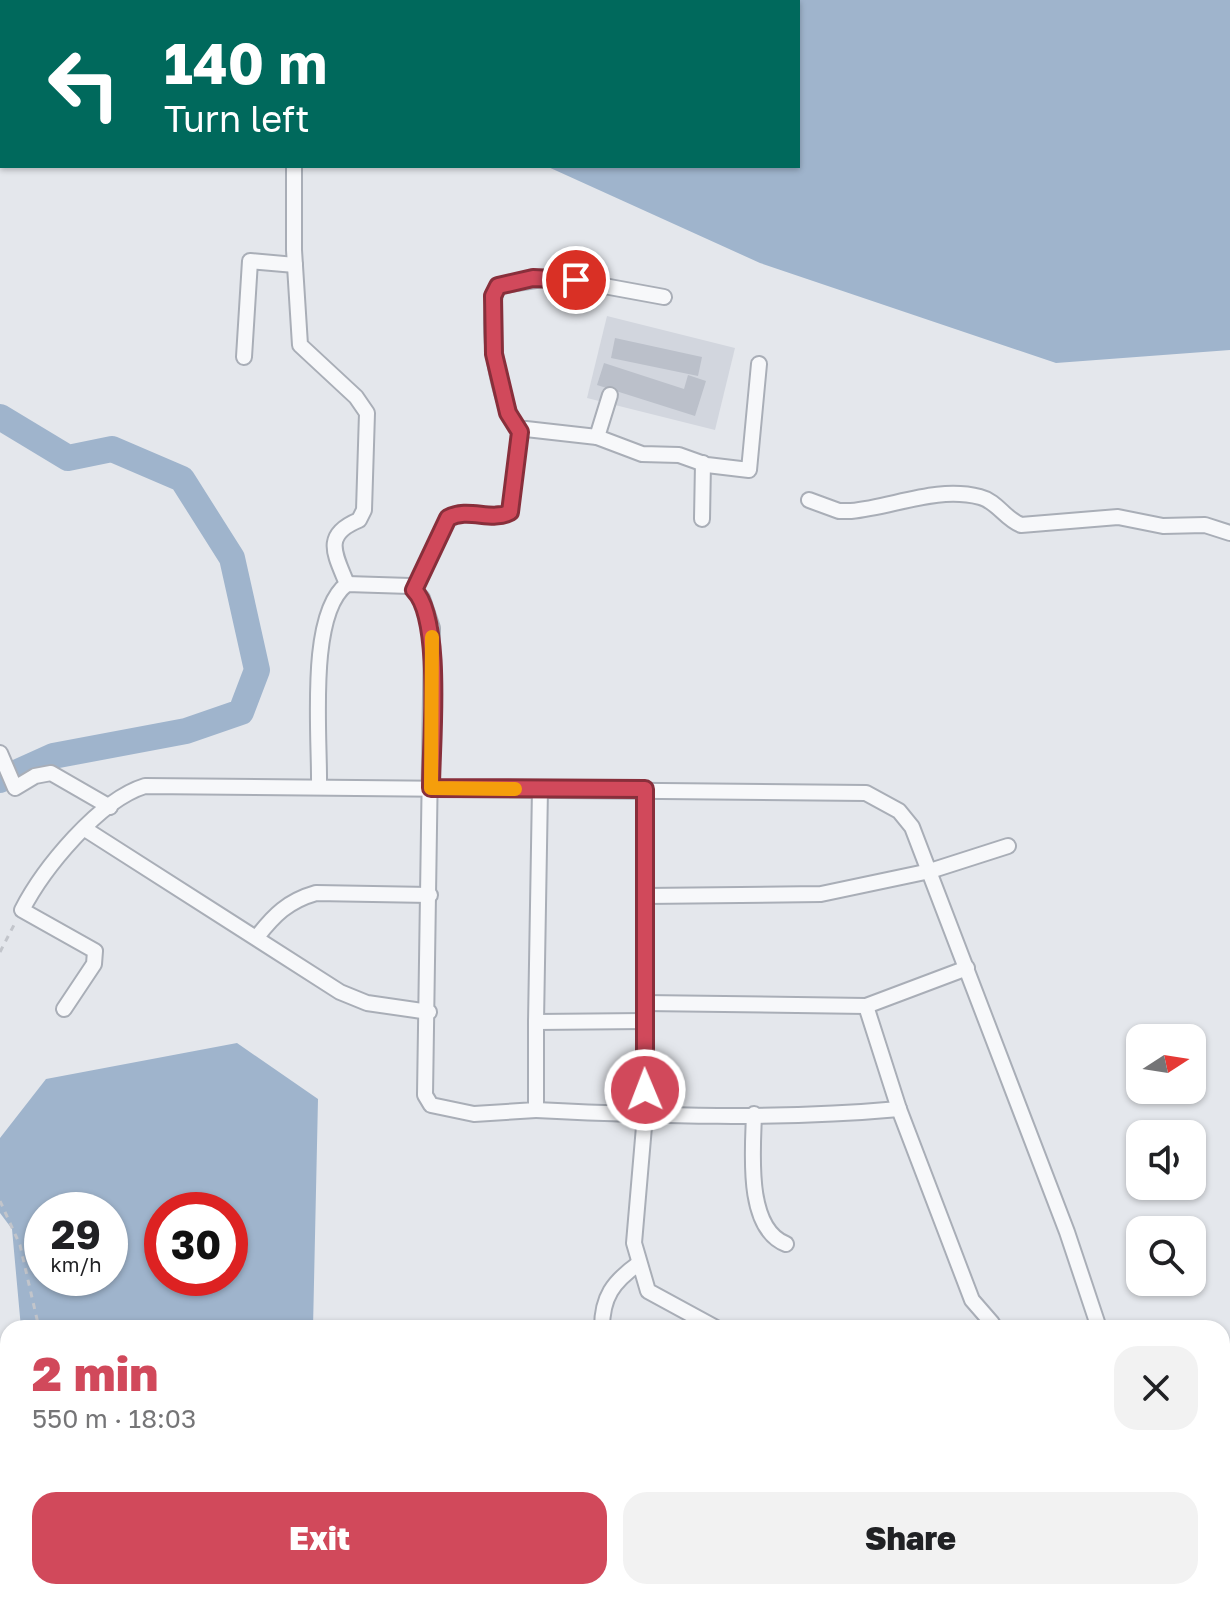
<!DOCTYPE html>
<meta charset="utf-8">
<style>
:root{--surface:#fff;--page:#f2f2f2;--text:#202124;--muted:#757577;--accent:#d1495b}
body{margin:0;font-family:"Golos Text",sans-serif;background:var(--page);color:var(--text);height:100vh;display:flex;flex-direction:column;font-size:30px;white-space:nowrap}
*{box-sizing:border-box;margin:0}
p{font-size:26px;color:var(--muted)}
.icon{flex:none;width:44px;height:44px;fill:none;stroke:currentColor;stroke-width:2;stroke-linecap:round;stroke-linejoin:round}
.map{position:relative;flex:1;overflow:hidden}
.sheet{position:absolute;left:0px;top:1320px;width:1230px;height:280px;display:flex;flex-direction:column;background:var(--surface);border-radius:24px 24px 0 0;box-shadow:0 2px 6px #0004}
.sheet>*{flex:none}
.hud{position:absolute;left:0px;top:0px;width:800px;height:168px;box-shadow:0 2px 6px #0004;background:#00695c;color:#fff;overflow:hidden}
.needle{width:52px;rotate:78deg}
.tools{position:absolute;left:1126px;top:1024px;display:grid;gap:16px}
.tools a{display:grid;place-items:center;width:80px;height:80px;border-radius:16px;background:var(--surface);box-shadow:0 2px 6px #0004;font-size:40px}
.speed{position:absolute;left:24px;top:1192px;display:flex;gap:16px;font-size:40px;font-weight:700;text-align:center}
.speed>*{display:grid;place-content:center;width:104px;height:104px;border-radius:50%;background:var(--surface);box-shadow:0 2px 6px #0004;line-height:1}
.speed small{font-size:20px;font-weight:400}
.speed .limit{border:12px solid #d22;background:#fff;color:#111}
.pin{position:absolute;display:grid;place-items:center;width:68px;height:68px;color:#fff;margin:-34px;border:4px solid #fff;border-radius:50%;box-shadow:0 2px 8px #0007}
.me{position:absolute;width:88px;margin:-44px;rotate:359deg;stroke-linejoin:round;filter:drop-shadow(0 0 6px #0008)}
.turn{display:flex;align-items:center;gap:28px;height:168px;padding:0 32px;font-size:36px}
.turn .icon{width:104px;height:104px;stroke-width:2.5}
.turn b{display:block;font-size:56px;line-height:68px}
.round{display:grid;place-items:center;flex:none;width:84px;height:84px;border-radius:24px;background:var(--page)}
.head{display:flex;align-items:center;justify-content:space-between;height:136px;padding:0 32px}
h1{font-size:48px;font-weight:800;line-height:60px;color:var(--accent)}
.cta{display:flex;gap:16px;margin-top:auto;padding:16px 32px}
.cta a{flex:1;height:92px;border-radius:24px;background:var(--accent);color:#fff;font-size:32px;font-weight:800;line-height:92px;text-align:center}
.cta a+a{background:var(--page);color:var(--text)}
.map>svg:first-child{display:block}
</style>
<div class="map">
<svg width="1230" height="1600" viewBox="0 0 1230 1600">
<rect width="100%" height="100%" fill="#e4e7ec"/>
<path fill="#d2d6de" d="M607,316L735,348L715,430L587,398Z"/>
<g fill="#9fb4cc" fill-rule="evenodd">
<path d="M87,0H339V2H103Z"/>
<path d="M488,0H1230V350L1056,363L760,263L546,166H798V2Z"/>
<path d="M237,1043L318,1099L313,1328H21L12,1229L0,1213V1138L46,1079ZM42,1210H110V1278H42ZM162,1210H230V1278H162Z"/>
</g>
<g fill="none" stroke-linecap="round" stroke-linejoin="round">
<g stroke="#9fb4cc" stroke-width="26">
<path d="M0,417L68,458L112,449L182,479L232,558L257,670L241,712L186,731L53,756L0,780"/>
<path d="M0,1399L8,1401"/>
<path d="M0,1520L8,1512"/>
<path d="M791,1592L793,1600"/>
<path d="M110,1600L127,1592"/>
</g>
</g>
<g fill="#bbc0ca">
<path d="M615,338L702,357L698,376L611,358Z"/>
<path d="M604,363L684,389L688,375L706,381L695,416L597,385Z"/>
</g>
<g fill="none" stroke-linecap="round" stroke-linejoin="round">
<defs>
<g id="minor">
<path d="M294,166V250L300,345L356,397L367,413L364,510L359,520C322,535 335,554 347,584"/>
<path d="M244,357L250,261L295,265"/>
<path d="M520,432C498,405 483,319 498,286L555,277L664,297"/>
<path d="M597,437L610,395"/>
<path d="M809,500L839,511H851C894,507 936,486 980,497C997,501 1005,519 1021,525L1118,517L1163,526L1205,525L1230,533"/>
<path d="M702,519L703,463"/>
<path d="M414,590L448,518C468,507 492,522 510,512L520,432L526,429L597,437L642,454L679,455L707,465L749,470L759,364"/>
<path d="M0,753L15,788L35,776L51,773L110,807"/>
<path d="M319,786C320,736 307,614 347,584L410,586L422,598L432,628L425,1095L431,1105L474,1114L536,1110V1022"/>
<path d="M540,789L536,1022L645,1021"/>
<path d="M645,789V1115L634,1243L648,1291L716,1328"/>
<path d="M85,829L340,992L367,1003L429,1012"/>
<path d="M645,896L821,894L930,871L1008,846"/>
<path d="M257,937C274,915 288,901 316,893L430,895"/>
<path d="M644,1003L866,1006L967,968"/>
<path d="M866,1006L899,1109L972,1300L992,1323"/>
<path d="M64,1009L94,964L95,951L22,910C43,869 99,800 145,786L866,793L899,811L912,827L1067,1232L1099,1328"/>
<path d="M536,1110C656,1116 779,1120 899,1109"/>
<path d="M754,1114C753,1150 745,1228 786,1244"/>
<path d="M602,1328C602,1297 613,1282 638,1264"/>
<path d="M234,1592V1600"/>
</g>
<g id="major">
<path d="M1222,1567L1230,1564"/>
<path d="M1143,1600L1164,1592"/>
</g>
</defs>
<use href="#minor" stroke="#a9aeb7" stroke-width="18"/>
<use href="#major" stroke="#a3abb8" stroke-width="22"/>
<g stroke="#c2c5cb" stroke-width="3" stroke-dasharray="6 6" stroke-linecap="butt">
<path d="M0,952L15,923"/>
<path d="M0,1201L20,1245L39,1328"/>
<path d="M0,1578L8,1566"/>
</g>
<use href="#minor" stroke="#f7f8fa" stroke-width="14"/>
<use href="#major" stroke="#fff" stroke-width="18"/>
</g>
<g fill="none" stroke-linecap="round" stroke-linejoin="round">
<defs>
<path id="route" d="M576,280L533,278L498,286L493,296L494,354L508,413L520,432L510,512C492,522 468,507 448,518L414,590C443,619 431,744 431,788L645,789V1090"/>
</defs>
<use href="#route" stroke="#882f3b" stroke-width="20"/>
<use href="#route" stroke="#d1495b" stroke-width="14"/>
<path stroke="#f59e0b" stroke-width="14" d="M432,637L431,788L515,789"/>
</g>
</svg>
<div class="tools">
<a><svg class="needle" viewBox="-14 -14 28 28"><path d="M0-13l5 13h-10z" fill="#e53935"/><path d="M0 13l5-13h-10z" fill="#757577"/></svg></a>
<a><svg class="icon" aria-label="sound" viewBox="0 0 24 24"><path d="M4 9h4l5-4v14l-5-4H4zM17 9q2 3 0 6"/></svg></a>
<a><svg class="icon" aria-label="search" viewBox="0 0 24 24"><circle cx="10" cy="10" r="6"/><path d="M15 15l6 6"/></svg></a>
</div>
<div class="speed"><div>29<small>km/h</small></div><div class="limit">30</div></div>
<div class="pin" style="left:576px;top:280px;background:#d93025"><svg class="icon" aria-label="arrive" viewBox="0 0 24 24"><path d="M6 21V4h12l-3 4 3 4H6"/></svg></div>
<svg class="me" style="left:645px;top:1090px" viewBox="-20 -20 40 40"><circle r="17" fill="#d1495b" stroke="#fff" stroke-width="3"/><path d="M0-11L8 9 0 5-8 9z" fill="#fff"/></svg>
<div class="hud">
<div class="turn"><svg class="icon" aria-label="left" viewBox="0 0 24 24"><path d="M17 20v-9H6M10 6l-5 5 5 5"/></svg><div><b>140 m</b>Turn left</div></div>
</div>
<section class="sheet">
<div class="head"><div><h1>2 min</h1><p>550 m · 18:03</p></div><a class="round"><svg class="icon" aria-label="close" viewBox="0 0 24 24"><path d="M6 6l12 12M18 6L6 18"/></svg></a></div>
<div class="cta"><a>Exit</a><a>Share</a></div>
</section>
</div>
